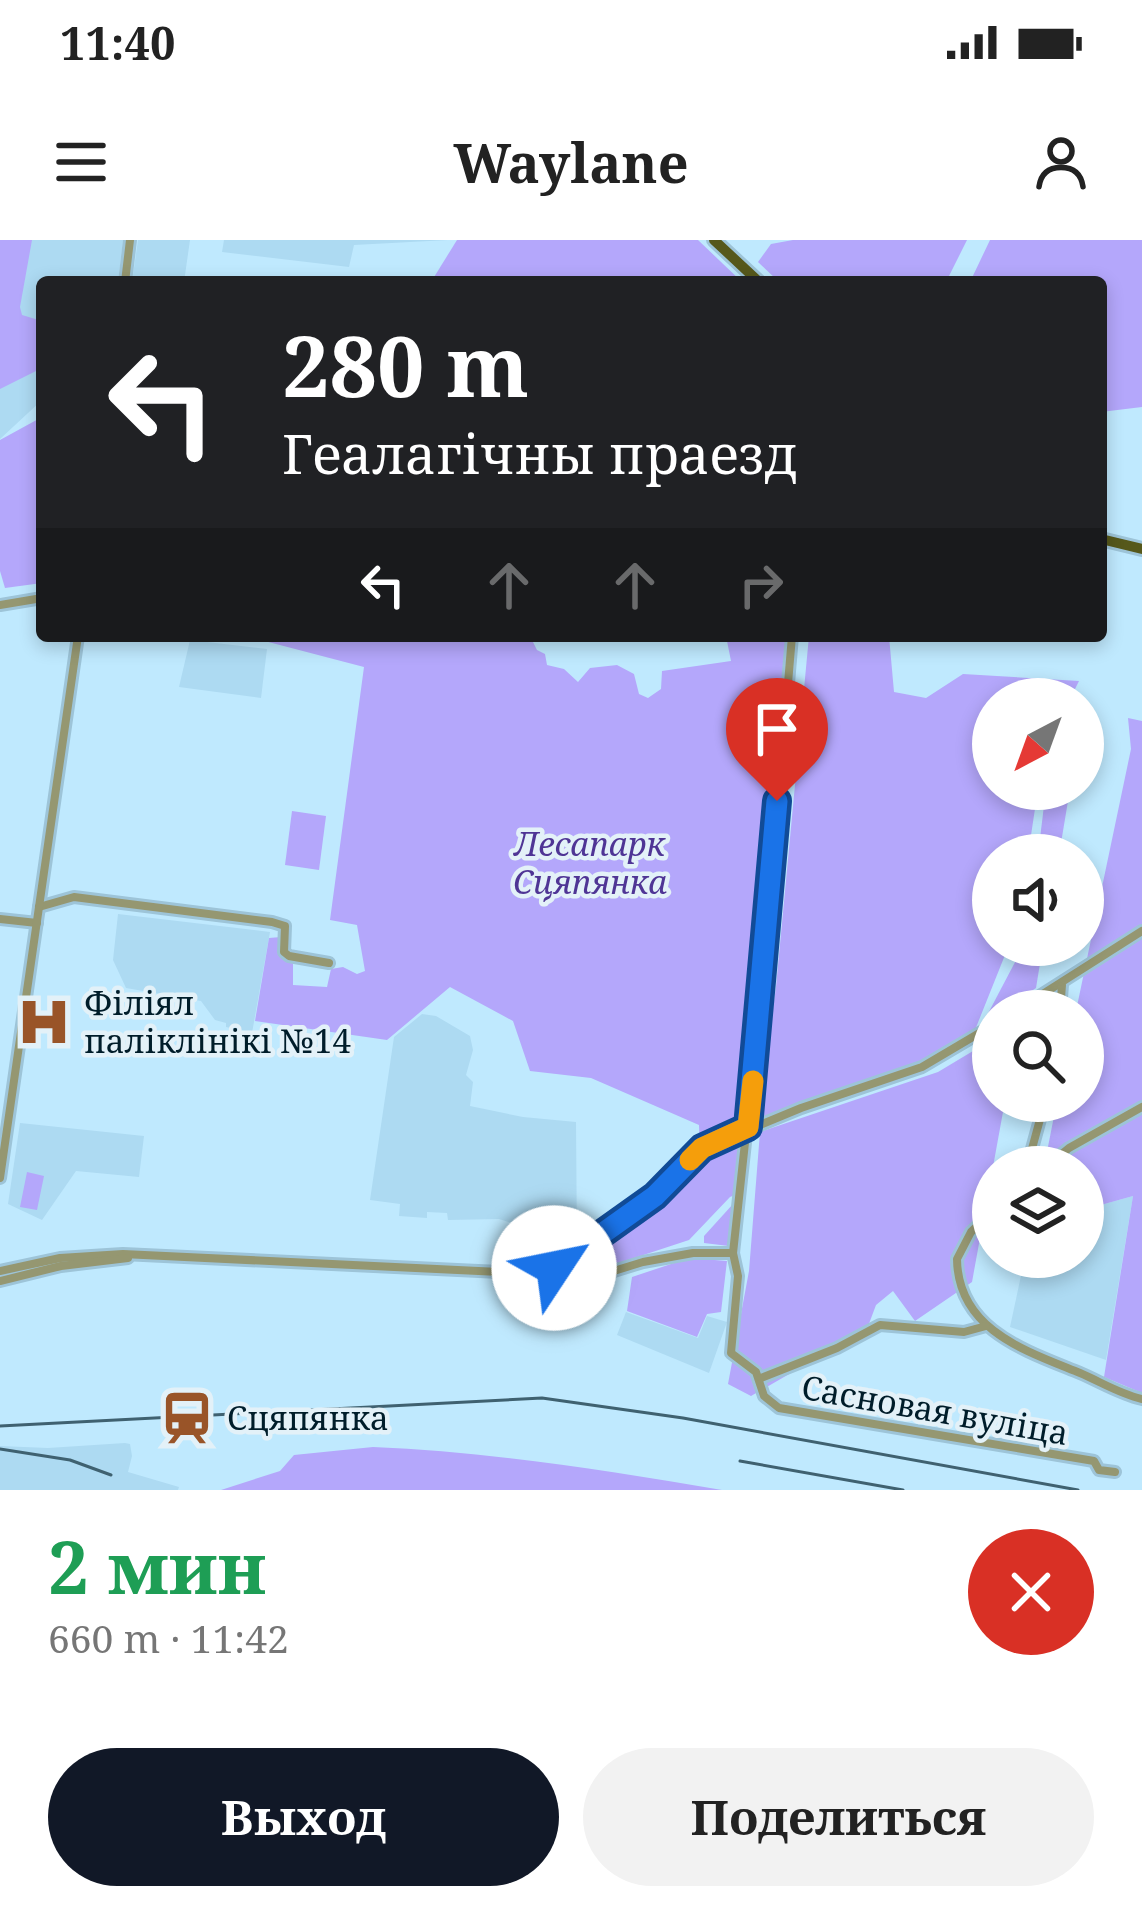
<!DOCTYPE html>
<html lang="ru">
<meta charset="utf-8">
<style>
:root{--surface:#fff;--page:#f2f2f2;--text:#222;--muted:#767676;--accent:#111827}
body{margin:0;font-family:"Noto Serif",serif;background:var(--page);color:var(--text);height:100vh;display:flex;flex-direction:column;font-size:45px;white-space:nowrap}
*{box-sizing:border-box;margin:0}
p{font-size:39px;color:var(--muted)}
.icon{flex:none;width:66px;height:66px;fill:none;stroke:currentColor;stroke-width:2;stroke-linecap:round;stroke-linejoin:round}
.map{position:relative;height:1250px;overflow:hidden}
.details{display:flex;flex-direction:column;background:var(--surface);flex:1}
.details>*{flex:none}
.guide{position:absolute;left:36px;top:36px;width:1071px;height:366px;border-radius:12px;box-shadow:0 6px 18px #0003;background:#202124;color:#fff;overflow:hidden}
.needle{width:78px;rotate:221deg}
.controls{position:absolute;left:972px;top:438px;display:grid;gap:24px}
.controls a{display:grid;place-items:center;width:132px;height:132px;border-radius:50%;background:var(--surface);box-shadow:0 6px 18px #0003;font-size:60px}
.pin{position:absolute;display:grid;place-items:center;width:102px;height:102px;color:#fff;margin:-123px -51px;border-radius:50% 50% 50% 0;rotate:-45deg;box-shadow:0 0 12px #0007}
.pin .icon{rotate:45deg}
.me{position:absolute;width:132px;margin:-66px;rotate:56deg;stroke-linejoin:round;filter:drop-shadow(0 0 9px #0008)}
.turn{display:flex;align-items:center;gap:42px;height:252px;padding:0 48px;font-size:54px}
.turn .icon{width:156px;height:156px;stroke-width:2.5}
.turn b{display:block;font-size:84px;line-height:102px}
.lanes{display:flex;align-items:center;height:114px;padding:0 48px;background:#0003;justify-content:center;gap:60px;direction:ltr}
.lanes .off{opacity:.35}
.round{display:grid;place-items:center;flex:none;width:126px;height:126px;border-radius:63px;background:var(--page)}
.headline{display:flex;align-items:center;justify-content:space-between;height:204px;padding:0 48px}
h1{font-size:72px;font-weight:700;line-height:90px;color:#1e9e55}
.cta{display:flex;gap:24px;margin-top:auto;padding:24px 48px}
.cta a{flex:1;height:138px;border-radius:72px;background:var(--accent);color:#fff;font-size:48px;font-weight:700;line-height:138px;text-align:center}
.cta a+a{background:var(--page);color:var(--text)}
.status{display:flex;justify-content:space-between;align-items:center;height:84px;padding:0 60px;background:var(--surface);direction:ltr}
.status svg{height:33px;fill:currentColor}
header{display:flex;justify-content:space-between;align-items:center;height:156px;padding:0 48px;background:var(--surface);font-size:54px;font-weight:700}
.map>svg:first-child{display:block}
</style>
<div class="status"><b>11:40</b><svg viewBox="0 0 49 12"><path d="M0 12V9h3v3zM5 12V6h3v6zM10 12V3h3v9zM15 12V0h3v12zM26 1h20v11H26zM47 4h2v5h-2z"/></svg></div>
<header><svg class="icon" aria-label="menu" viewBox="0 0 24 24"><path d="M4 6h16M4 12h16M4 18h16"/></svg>Waylane<svg class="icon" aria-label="person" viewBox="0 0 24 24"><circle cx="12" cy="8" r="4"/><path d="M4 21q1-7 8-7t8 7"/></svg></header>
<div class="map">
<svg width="1142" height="1250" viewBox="0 0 1142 1250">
<rect width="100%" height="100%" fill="#bfe9fe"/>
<g fill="#addaf2">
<path d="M0,0H123L118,42H42V160L0,199Z"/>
<path d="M138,0H190L184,42H132Z"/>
<path d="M224,0H448L354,5L349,27L222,12Z"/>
<path d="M190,400L267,409L261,458L179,447Z"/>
<path d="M118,674L270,692L252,793L226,787V783L215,780L201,761L126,748L113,720Z"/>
<path d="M422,774L436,776L470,796L473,810L466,835L473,842L470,866L523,877L576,882L577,1008L550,1012L549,1024L524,1023L525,978L512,983L499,979L448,980L447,973L427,972V978L399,976L400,964L370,960L394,797Z"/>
<path d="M20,883L144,896L139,937L76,931L42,980L8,964Z"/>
<path d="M1133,956L1106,1120L1010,1087L1025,1017H1083V970Z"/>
<path d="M626,1072L698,1098L707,1076L727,1082L709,1133L617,1095Z"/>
<path d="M125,1203L130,1204L132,1216L128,1232L179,1247L178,1250H0V1206L48,1208Z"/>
</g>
<g fill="#b4a7fb">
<path d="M0,0H32L20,67L22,75L42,81V128L0,149Z"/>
<path d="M457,0H698L742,42H431Z"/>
<path d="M793,0H967L946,42H779L758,22L771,4Z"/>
<path d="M990,0H1142V167L1101,172V42H970Z"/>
<path d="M42,177V343L5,348L0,331V200Z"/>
<path d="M245,396H530L537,410L545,414L547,425L564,429L578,442L590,428L617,425L634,434L639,454L648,458L661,449L662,431L731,421L726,396H786L742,891L700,914L699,885L591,838L530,831L513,781L450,747L387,800L255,781L269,698L281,697L293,721V745L327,747L331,729L343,727L357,734L365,731L357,685L330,680L364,427Z"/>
<path d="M809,396H889L894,452L926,458L963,434L1079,441L1070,459H993V549H1038L1028,615H993V705H1009L971,800L934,818L757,882L776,747Z"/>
<path d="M1128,478L1142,481V1153L1104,1137L1133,956L1083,970V927H1044L1057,861H1083V771H1076L1131,509Z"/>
<path d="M1046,549H1070L1059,615H1038Z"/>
<path d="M292,571L326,576L319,630L285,625Z"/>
<path d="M1024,705H1043L1036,748L1001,771H993V776L983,783Z"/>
<path d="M993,799V861H1005L972,1042L915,1081L893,1051L876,1065L867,1089L751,1156L728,1144L749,1031L760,892L938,832Z"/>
<path d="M736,901L740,903L737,954L730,957L689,1000L610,1026L611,999L668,958L700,921Z"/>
<path d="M27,932L44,936L37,970L20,967Z"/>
<path d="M733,964L729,1006L704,1003V996Z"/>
<path d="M689,1018L727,1021L721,1072L707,1074L697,1097L627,1071L632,1037Z"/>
<path d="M373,1207C491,1212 606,1230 722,1250H221L280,1231L294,1215Z"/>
</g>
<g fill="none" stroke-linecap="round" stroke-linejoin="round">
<defs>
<g id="minor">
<path d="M125,42L130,0"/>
<path d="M0,365L42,358"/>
<path d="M792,396L764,728L733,1013L738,1036L731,1113L756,1132L764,1156L779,1168L1094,1221L1099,1230L1115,1232"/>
<path d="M39,667L74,657L272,682L285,686L284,712L289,716L329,723"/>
<path d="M0,679L37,683"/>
<path d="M1016,771L1142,691"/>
<path d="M1060,771L1062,745"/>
<path d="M1027,927L1045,861"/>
<path d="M1046,927L1069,908L1142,867"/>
<path d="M0,938L78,396"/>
<path d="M993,971L971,992L957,1019C958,1090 1026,1111 1080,1133C1101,1142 1120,1154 1142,1159"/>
<path d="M0,1031L60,1018L123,1014L540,1034L567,1021L655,956L702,909L801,868L922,827L993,785"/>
<path d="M548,1033L578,1042L643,1022L693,1013H733"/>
<path d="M0,1041L61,1026L128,1018"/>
<path d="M761,1138L837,1108L880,1085L964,1092L986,1086"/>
</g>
<g id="major">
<path d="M714,0L759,42"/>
<path d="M1101,299L1142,309"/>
</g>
</defs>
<use href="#minor" stroke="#9dc4d8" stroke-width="14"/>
<use href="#major" stroke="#9dc4d8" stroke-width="16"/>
<use href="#minor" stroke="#959771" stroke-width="8"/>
<use href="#major" stroke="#56581b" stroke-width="10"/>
<g stroke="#3f6170" stroke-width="3">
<path d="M0,1186L542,1158L683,1178L1078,1250"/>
<path d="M0,1209L70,1220L111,1235"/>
<path d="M740,1221L903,1250"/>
</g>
</g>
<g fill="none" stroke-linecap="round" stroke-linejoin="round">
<defs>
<path id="route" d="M554,1028L655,956L702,908L748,887L777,561"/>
</defs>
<use href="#route" stroke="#114b97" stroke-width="30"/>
<use href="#route" stroke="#1a73e8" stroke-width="21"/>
<path stroke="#f59e0b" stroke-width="21" d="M690,920L702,908L748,887L753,841"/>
</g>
<defs>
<symbol id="hospital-bare" viewBox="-9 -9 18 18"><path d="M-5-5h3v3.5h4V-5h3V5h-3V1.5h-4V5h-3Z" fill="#995428" stroke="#e3f1f8" stroke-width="2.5" paint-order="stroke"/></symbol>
<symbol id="station-bare" viewBox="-9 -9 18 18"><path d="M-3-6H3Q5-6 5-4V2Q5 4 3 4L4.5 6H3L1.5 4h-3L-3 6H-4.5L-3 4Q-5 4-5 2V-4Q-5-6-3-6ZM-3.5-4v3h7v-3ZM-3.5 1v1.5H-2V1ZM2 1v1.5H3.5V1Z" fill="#995428" stroke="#e3f1f8" stroke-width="2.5" paint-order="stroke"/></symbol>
</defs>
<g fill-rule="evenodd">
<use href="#hospital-bare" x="6" y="744" width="76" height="76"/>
<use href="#station-bare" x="149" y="1140" width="76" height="76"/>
</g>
<g text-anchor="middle" stroke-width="9" stroke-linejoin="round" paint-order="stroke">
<g font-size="33" font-style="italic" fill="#4f3595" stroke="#e3f1f8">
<text x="590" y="616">Лесапарк<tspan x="590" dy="38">Сцяпянка</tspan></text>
</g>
<g font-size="33" fill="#001d2a" stroke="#e3f1f8" text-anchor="start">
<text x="84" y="775">Філіял<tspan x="84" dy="38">паліклінікі №14</tspan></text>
<text x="227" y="1190">Сцяпянка</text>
</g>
<g font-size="33" fill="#001d2a" stroke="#e3f1f8">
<text transform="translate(935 1170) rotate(10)" y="12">Сасновая вуліца</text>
</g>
</g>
</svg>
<div class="controls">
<a><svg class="needle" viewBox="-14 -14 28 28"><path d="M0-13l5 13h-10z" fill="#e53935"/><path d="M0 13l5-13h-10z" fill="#767676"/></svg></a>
<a><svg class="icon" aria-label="sound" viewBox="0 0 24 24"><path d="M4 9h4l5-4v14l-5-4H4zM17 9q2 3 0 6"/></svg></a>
<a><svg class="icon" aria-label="search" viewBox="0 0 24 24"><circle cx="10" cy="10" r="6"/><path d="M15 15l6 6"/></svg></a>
<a><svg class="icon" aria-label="layers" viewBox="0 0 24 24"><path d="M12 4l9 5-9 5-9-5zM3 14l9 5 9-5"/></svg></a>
</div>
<div class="pin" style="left:777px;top:561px;background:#d93025"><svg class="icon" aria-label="arrive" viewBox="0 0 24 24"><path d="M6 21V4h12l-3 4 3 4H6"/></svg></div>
<svg class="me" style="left:554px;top:1028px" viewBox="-20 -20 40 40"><circle r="19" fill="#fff"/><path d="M0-13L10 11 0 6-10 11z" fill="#1a73e8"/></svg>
<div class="guide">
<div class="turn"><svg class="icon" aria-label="left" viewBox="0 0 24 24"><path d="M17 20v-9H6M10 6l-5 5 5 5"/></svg><div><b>280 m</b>Геалагічны праезд</div></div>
<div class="lanes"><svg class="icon" aria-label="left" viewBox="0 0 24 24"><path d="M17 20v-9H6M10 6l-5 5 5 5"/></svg><svg class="icon off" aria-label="ahead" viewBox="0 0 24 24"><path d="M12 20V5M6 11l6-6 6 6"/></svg><svg class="icon off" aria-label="ahead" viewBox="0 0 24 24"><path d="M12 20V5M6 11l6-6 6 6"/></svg><svg class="icon off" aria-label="right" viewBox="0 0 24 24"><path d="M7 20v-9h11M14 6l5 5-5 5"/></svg></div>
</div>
</div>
<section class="details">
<div class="headline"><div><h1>2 мин</h1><p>660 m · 11:42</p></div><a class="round" style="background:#d93025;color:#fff"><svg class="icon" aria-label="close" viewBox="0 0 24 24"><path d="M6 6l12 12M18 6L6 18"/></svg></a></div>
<div class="cta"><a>Выход</a><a>Поделиться</a></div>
</section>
